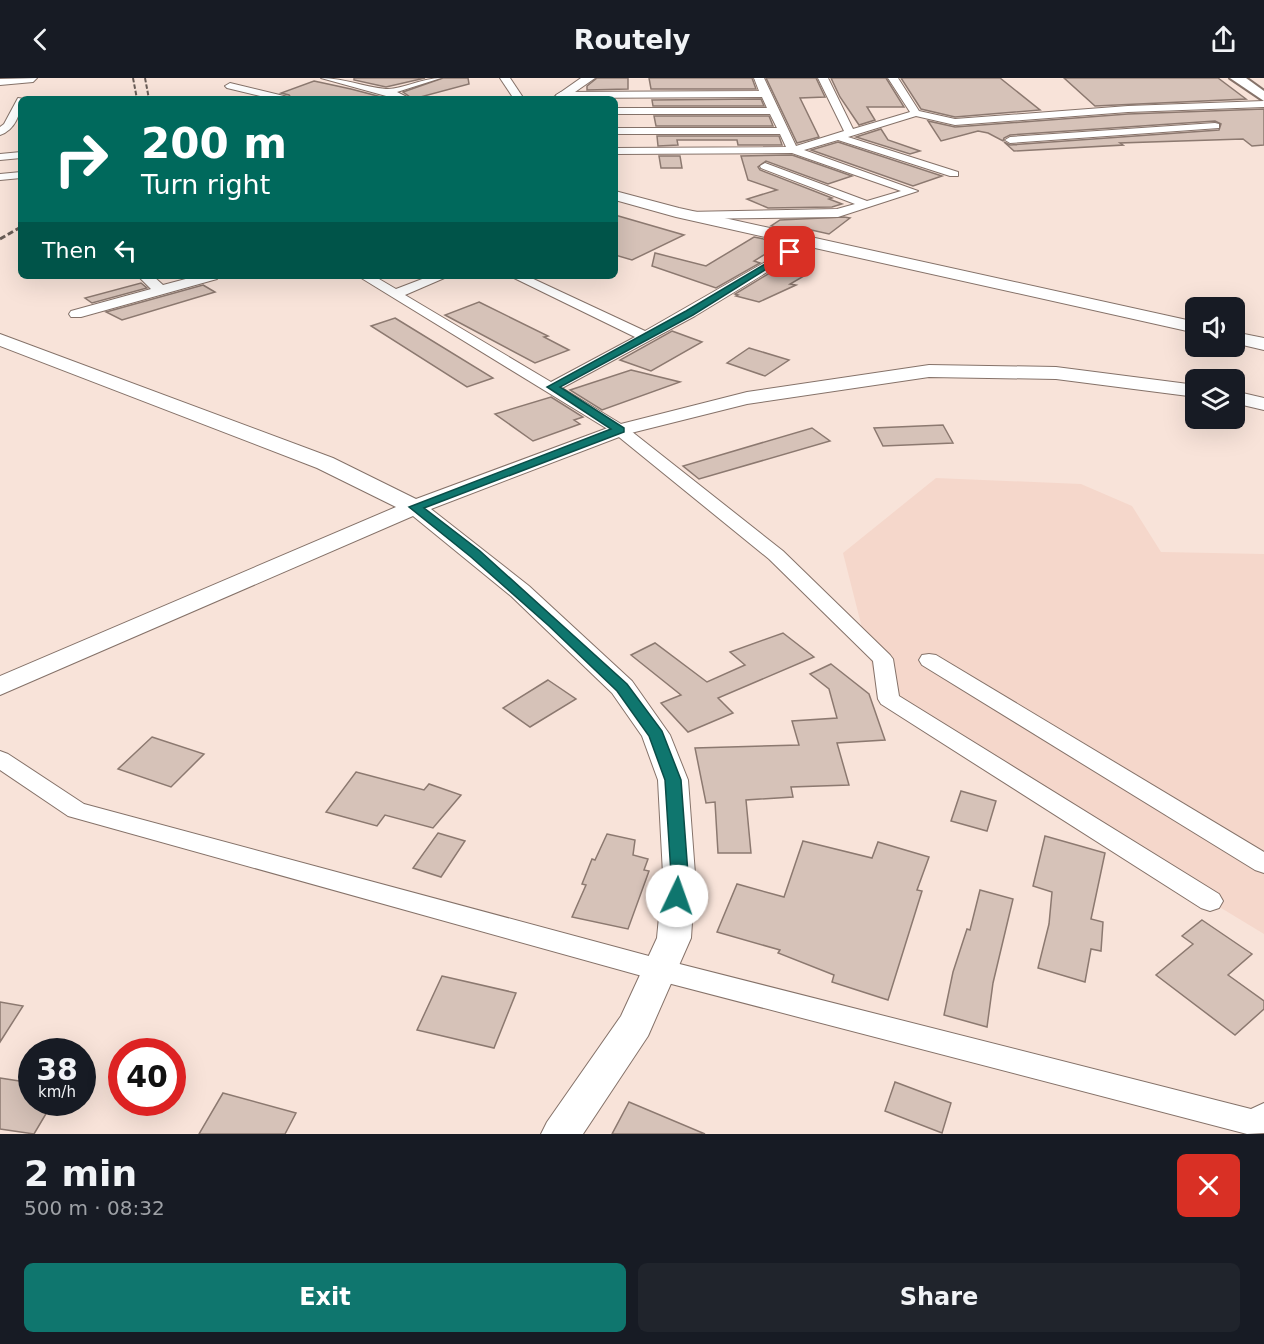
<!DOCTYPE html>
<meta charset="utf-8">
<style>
:root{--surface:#171b24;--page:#20242c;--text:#f1f3f6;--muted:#9ea1a6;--accent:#0f766e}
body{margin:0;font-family:"DejaVu Sans",sans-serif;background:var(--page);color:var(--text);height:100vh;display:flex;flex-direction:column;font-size:22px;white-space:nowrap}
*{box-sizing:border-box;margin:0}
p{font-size:20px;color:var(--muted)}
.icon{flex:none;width:33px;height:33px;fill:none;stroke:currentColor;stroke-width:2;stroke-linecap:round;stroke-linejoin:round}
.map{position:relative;height:1056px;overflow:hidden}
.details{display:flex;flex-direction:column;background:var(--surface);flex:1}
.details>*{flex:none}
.banner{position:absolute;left:18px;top:18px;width:600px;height:183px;border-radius:9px;box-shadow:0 6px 24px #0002;background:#00695c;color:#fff;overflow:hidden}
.buttons{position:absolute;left:1185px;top:219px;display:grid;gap:12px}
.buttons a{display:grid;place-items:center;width:60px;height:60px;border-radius:9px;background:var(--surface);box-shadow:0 6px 24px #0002;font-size:30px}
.speed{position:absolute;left:18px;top:960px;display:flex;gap:12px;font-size:30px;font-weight:700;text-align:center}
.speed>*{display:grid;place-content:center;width:78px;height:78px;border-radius:50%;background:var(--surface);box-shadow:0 6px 24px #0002;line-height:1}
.speed small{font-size:15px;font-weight:400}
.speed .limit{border:9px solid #d22;background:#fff;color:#111}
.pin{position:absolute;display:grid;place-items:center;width:51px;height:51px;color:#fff;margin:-26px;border-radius:12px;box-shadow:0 3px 9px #0006}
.me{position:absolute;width:66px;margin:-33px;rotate:3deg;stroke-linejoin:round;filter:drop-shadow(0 0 4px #0008)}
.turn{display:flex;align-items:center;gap:21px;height:126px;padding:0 24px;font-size:27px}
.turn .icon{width:78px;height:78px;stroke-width:2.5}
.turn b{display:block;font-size:42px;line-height:51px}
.then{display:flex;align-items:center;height:57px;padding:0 24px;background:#0003;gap:12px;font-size:22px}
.round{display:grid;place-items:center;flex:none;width:63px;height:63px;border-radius:9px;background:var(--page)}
.headline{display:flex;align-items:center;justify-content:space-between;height:102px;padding:0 24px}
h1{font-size:36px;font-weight:600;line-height:45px}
.primary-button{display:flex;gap:12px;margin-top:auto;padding:12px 24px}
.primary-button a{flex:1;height:69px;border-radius:9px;background:var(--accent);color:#fff;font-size:24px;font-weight:600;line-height:69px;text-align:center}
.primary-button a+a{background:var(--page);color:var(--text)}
header{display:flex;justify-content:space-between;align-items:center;height:78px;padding:0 24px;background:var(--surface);font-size:27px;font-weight:600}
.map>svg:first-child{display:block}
</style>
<header><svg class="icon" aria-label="back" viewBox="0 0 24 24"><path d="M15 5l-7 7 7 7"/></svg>Routely<svg class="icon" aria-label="share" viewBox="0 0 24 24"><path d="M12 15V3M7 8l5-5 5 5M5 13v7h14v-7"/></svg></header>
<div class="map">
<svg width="1264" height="1056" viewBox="0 0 1264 1056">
<rect width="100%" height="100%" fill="#f8e3d9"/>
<path fill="#f5d7cb" d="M936,400L1081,406L1132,428L1161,474L1264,476V856L1010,702L878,613L843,475Z"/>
<g fill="#d6c2b8" stroke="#8c7970" stroke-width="1.5">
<path d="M354,0H425L386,9L354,2Z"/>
<path d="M443,0H468L469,6L413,21L403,14Z"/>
<path d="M597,0H628V11L587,12V8Z"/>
<path d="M649,0H752L756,11H651Z"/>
<path d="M766,0H816L825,19L800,20L819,59L797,65Z"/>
<path d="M831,0H886L904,29H867L875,42L859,47L840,19Z"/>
<path d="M901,0H1000L1040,32L955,39L921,31Z"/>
<path d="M1064,0H1218L1246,21L1095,28Z"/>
<path d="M314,3L351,11L389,21H292L289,17L281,15Z"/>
<path d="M761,21L764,28H653L652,22Z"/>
<path d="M1264,31V67L1252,68L1243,61L1120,65L1123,67L1014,73L1004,64L1010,67L1219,52L1221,46L1215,43L1010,57L1004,60L1003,63L988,55L978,53L941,63L928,43L955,49L1128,36Z"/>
<path d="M654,38H769L773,48H656Z"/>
<path d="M881,51L888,62L920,73L910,76L856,59Z"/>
<path d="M657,58H779L782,67H738L737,62H677L678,67L658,68Z"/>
<path d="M838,64L942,98L913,108L811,72Z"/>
<path d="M792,77L852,98L828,106L766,83L758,89L760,92L832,120L829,121L842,126L832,129L768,130L747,121L777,112L748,102L741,78Z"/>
<path d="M659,78H680L682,90H661Z"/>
<path d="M615,137L684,157L632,182L615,177Z"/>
<path d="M844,139L850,140L829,156L807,151L800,154L771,148L780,142Z"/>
<path d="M754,159L783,165L754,183L760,185L716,210L652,188L655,175L706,188Z"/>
<path d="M778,190L804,198L790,206L796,207L759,224L736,218L738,217L735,216Z"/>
<path d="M141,205L147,210L92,225L85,220Z"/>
<path d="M203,207L215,214L122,242L106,234Z"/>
<path d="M479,224L548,258L544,259L569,272L535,285L445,237Z"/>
<path d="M395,240L493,300L467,309L371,248Z"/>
<path d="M672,253L702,264L651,293L620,282Z"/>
<path d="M749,270L789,282L765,298L727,285Z"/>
<path d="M631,292L680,304L602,332L570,312Z"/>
<path d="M551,319L583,339L574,342L580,346L533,363L495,336Z"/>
<path d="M943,347L953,365L883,368L874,350Z"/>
<path d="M812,350L830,363L699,401L683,388Z"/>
<path d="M783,555L814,579L718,620L733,635L688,654L661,625L681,617L631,577L655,565L707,604L745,587L730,574Z"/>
<path d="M831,586L869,616L885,662L837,665L849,707L791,709L793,719L746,722L751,775H718L715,724L706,725L695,670L799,667L792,643L837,640L829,611L810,596Z"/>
<path d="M548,602L576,621L530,649L503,630Z"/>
<path d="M152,659L204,676L171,709L118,691Z"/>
<path d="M356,694L424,712L429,706L461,717L433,750L385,737L377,748L326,734Z"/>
<path d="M961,713L996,723L987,753L951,743Z"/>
<path d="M438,755L465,763L441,799L413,790Z"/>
<path d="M607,756L635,762L633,777L648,781L644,792L649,793L628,851L572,839L586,807L582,806L592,781L595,782Z"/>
<path d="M1045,758L1105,775L1091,841L1103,844L1101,873L1091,871L1085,904L1038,890L1049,846L1052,814L1033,808Z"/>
<path d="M803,763L872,780L878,764L929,779L917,812L922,813L888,922L832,904L834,897L778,875L780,872L717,854L737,806L784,819Z"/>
<path d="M980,812L1013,821L993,905L987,949L944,937L953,894L967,851L970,852Z"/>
<path d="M1202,842L1252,876L1228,897L1264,923V931L1235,957L1156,897L1193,866L1182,858Z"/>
<path d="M442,898L516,915L494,970L417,952Z"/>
<path d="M0,924L23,928L0,964Z"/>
<path d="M0,1000L32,1005V1024H53L34,1056L0,1051Z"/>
<path d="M895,1004L951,1025L942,1055L885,1033Z"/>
<path d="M223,1015L296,1035L285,1056H199Z"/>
<path d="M629,1024L705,1056H612Z"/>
</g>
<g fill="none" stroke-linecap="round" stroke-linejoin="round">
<defs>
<g id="minor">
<path d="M37,0L33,4L0,7V1Z"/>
<path d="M321,0C344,0 364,9 386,11C401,12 422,0 441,0L397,14L411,21H397Z"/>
<path d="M500,0H510L524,21H514Z"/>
<path d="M754,0H764L796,68L844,53L818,0H828L853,51L910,34L888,0H898L919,33L955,41L1128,28L1264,23V29L1128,34L955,47L916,38L848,59L958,94V98H950L838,62L804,72L918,113L838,139L690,141L684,137L686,134L837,131L855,126L761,90L760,88L765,85L867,123L901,113L792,75L615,76V70L786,69L780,56H615V50H777L770,36H615V30H767L762,19L561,20L556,17L561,14L759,13Z"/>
<path d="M230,5L288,19L290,21H273L227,10L225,8Z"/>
<path d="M18,20L25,21H21C21,36 15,52 0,57V49L4,46Z"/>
<path d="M1215,45L1219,46V50L1010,65L1005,62L1010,59Z"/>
<path d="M21,74V80L0,82V76Z"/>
<path d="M21,94V100L0,102V96Z"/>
<path d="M809,159L813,160L815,163L813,166L695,238L562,310L626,349L783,473L890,577L893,581L899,618L1219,816L1223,823L1219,830L1210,833L1201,830L881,626L878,621L873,583L769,481L614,355L358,198H374L396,211L430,198H449L405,217L551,304L635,259L510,198H527L645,253Z"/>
<path d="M138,198H153L163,207L197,198H219L217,201L81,239H71L69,236L71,233L151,211Z"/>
<path d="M929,576L936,577L1264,774V795L1255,792L922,587L919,582L922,577Z"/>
<path d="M0,673L8,676L84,726L660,881L1251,1031L1264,1025V1055L1247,1056L660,903L68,738L0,692Z"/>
</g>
<g id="tertiary">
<path d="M581,0H595L565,21H551Z"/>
<path d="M615,113L679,130L1196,244V255L676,139L615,122Z"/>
<path d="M1234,254L1264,260V272L1234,265Z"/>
<path d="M0,256L333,380L416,421L613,348L747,314L929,287L1056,289L1196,307V319L1056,301L929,299L747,326L627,356L431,431L529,508L632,603L670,657L688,702L695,796L691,860L648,958L583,1056H541L547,1044L621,938L657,860L663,796L658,702L642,658L612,615L511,518L413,438L0,617V598L396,429L317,390L0,268Z"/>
<path d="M1234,313L1264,320V332L1234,325Z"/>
</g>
<path id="secondary" d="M1230,0H1246L1264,13V23Z"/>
</defs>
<use href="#minor" stroke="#857269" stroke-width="2"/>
<use href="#tertiary" stroke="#857269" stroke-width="2"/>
<use href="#secondary" stroke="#857269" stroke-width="4"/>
<use href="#minor" fill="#fff" fill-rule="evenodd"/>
<use href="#tertiary" fill="#fff" fill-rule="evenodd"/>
<use href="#secondary" fill="#fff" fill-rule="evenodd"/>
<g stroke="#685c56" stroke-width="2" stroke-dasharray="4.5 2" stroke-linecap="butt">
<path d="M133,0L137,21"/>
<path d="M145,0L149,21"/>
</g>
<path stroke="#685c56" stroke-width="3" stroke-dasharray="6 3" stroke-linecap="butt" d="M0,161L21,149"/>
</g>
<path fill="#0f766e" stroke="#0a4d48" stroke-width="1.5" d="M787,173L794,174L693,237L560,309L624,350V354L424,430L480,473L627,606L662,653L681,702L688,796L684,822L677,824L671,822L669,818L671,796L665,702L649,658L617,613L549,548L471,479L409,429L611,351L547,309L686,233Z"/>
</svg>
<div class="buttons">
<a><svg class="icon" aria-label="sound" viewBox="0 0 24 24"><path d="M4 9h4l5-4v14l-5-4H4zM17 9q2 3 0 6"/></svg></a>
<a><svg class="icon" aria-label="layers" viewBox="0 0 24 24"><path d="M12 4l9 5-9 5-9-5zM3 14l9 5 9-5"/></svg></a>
</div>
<div class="speed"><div>38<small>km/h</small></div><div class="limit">40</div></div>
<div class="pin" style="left:790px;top:174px;background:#d93025"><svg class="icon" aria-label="arrive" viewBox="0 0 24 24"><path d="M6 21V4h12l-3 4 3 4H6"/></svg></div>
<svg class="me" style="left:677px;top:818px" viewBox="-20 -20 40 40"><circle r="19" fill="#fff"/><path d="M0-13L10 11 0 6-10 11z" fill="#0f766e"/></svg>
<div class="banner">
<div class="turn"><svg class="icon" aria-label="right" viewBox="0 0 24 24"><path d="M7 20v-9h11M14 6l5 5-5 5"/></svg><div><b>200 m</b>Turn right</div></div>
<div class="then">Then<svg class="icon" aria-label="left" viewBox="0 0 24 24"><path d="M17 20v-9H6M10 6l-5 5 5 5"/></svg></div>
</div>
</div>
<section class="details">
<div class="headline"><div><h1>2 min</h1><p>500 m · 08:32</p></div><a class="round" style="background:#d93025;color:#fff"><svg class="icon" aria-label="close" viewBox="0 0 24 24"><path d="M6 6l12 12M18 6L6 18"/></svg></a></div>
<div class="primary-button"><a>Exit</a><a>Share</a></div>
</section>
